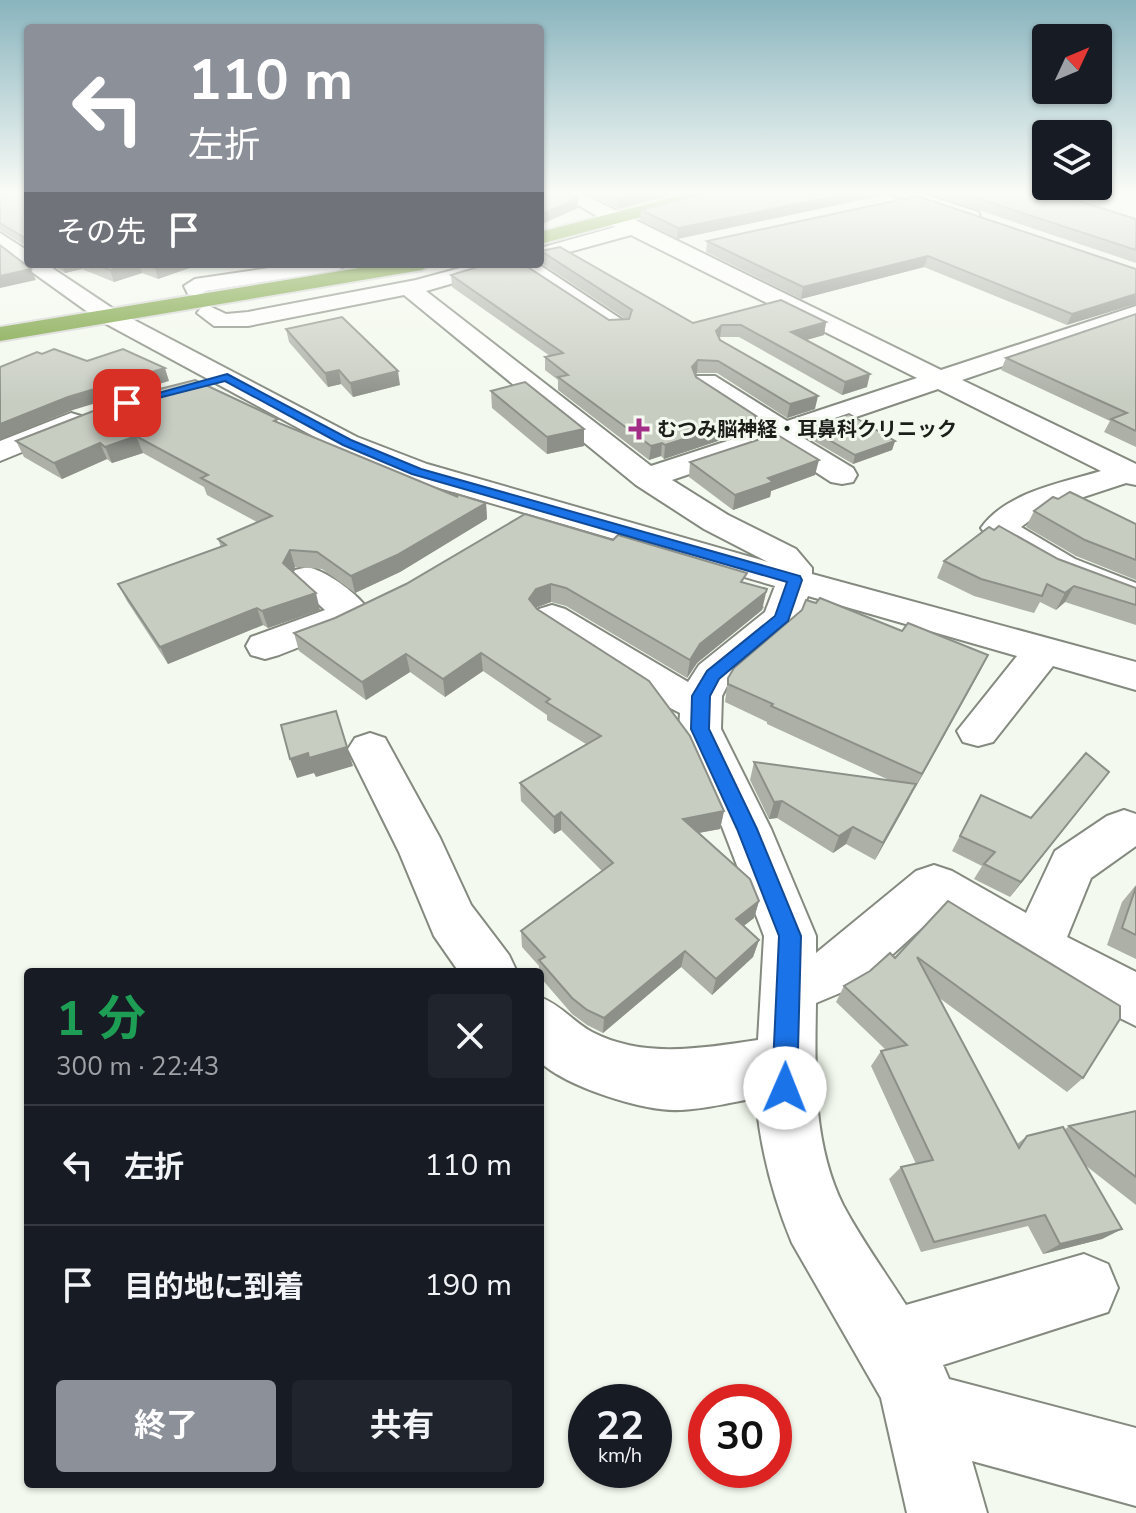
<!DOCTYPE html>
<html lang="ja">
<meta charset="utf-8">
<style>
:root{--surface:#171b24;--page:#20242c;--text:#f1f3f6;--muted:#9ea1a6;--line:#363941;--accent:#8c9099}
body{margin:0;font-family:"Nunito Sans","Noto Sans JP",sans-serif;background:var(--page);color:var(--text);height:100vh;display:flex;flex-direction:column;font-size:30px;white-space:nowrap}
*{box-sizing:border-box;margin:0}
p{font-size:26px;color:var(--muted)}
.icon{flex:none;width:44px;height:44px;fill:none;stroke:currentColor;stroke-width:2;stroke-linecap:round;stroke-linejoin:round}
.map{position:relative;flex:1;overflow:hidden}
.panel{position:absolute;left:24px;top:968px;width:520px;height:520px;display:flex;flex-direction:column;background:var(--surface);border-radius:8px;box-shadow:0 2px 6px #0004}
.panel>*{flex:none}
.top-card{position:absolute;left:24px;top:24px;width:520px;height:244px;border-radius:8px;box-shadow:0 2px 6px #0004;background:#8c9099;color:#fff;overflow:hidden}
.needle{width:52px;rotate:46deg}
.fabs{position:absolute;left:1032px;top:24px;display:grid;gap:16px}
.fabs a{display:grid;place-items:center;width:80px;height:80px;border-radius:8px;background:var(--surface);box-shadow:0 2px 6px #0004;font-size:40px}
.speed{position:absolute;left:568px;top:1384px;display:flex;gap:16px;font-size:40px;font-weight:700;text-align:center}
.speed>*{display:grid;place-content:center;width:104px;height:104px;border-radius:50%;background:var(--surface);box-shadow:0 2px 6px #0004;line-height:1}
.speed small{font-size:20px;font-weight:400}
.speed .limit{border:12px solid #d22;background:#fff;color:#111}
.pin{position:absolute;display:grid;place-items:center;width:68px;height:68px;color:#fff;margin:-34px;border-radius:16px;box-shadow:0 4px 12px #0006}
.me{position:absolute;width:88px;margin:-44px;rotate:1deg;stroke-linejoin:round;filter:drop-shadow(0 0 6px #0008)}
.turn{display:flex;align-items:center;gap:28px;height:168px;padding:0 32px;font-size:36px}
.turn .icon{width:104px;height:104px;stroke-width:2.5}
.turn b{display:block;font-size:56px;line-height:68px}
.then{display:flex;align-items:center;height:76px;padding:0 32px;background:#0003;gap:16px;font-size:30px}
.round{display:grid;place-items:center;flex:none;width:84px;height:84px;border-radius:8px;background:var(--page)}
.overview{display:flex;align-items:center;justify-content:space-between;height:136px;padding:0 32px}
h1{font-size:48px;font-weight:700;line-height:60px;color:#1e9e55}
.action{display:flex;gap:16px;margin-top:auto;padding:16px 32px}
.action a{flex:1;height:92px;border-radius:8px;background:var(--accent);color:#fff;font-size:32px;font-weight:700;line-height:92px;text-align:center}
.action a+a{background:var(--page);color:var(--text)}
ul{padding:0;list-style:none}
li{display:flex;align-items:center;gap:24px;height:120px;padding:0 32px;border-top:2px solid var(--line)}
li div{flex:1}
li b{display:block;font-size:30px}
li em{font-style:normal}
.map>svg:first-child{display:block}
</style>
<div class="map">
<svg width="1136" height="1513" viewBox="0 0 1136 1513">
<rect width="100%" height="100%" fill="#f3f9ee"/>
<g fill="none" stroke-linecap="round" stroke-linejoin="round">
<defs>
<g id="minor">
<path d="M555,191H576L941,370L1136,306V321L962,380L1136,464V485L1126,483L1044,510L1021,527L1075,559L1136,583V607L1051,573L986,535L981,528C1006,492 1062,483 1101,471L938,389L800,436L853,468L857,475L853,482L842,484L831,482L774,445L672,480L728,515L796,549L812,568V574L1136,662V690L1053,666L993,742L978,746L963,742L957,731L1017,656L808,596L795,626L728,684L722,696L721,729L771,829L816,936V953L916,871L934,865L952,871L1026,913L1055,851L1107,816L1124,810L1136,814V846L1091,878L1067,937L1136,972V1026L1057,987L937,914L859,985L816,1003C815,1071 812,1142 843,1205C861,1239 885,1272 906,1305L1084,1254L1108,1264L1118,1288L1108,1312L943,1365L949,1379L1136,1428V1506L972,1461L987,1513H907L881,1398L792,1243C773,1197 760,1148 756,1098C732,1102 706,1109 681,1110C644,1112 567,1087 540,1062V997C564,1007 572,1021 592,1032C644,1059 703,1048 758,1040L764,936L723,829L679,729L680,713L643,694L539,625L533,617L539,609L552,605L565,609L688,682L699,665L765,612L775,586L405,478L337,449L99,320L0,249V233L28,251V264H46L115,310L357,437L427,464L768,562L704,529L636,485L404,295L248,326H214L197,313L201,308L209,306L226,314L248,312L416,280L475,264H510L506,268L426,291L651,466L761,430L697,388L693,382L697,376H715L787,421L917,378L631,235L540,260V248L615,227Z"/>
<path d="M889,191H914L978,212L980,216L978,220H964L892,195Z"/>
<path d="M296,264H349L338,270L206,291L196,296L188,294L184,286L195,279Z"/>
<path d="M512,264H538L630,325L626,330H610Z"/>
<path d="M71,413L81,416L85,422L81,428L0,461V441Z"/>
<path d="M308,567C330,573 358,594 371,613L363,622L279,655L265,659L251,655L246,646L251,637L325,610L290,578L295,570Z"/>
<path d="M370,733L385,738L440,838L471,905L509,955L517,972H459L434,936L399,852L348,749L355,738Z"/>
</g>
<g id="highway">
<path d="M698,191H726L723,195L540,244V232Z"/>
<path d="M383,264H433L422,270L0,341V327Z"/>
</g>
</defs>
<use href="#minor" stroke="#848a7f" stroke-width="4"/>
<use href="#highway" stroke="#d6d6d6" stroke-width="4"/>
<use href="#minor" fill="#fff" fill-rule="evenodd"/>
<use href="#highway" fill="#719c33" fill-rule="evenodd"/>
</g>
<g fill="#acb0a7">
<path d="M0,191H28V254L26,246L0,230Z"/>
<path d="M582,191H687L618,209Z"/>
<path d="M922,191H1058L1057,194L1136,219V263Z"/>
<path d="M889,194L677,239L640,220L641,210Z"/>
<path d="M707,241L1136,269L1067,325L924,267L801,299L706,252Z"/>
<path d="M541,251L693,323L826,322L824,335L806,340L867,387L842,395L739,337H720V340L815,409L787,418L717,373H697L695,375L696,377L756,416L754,429L664,459L661,456L649,460L558,390V380L545,370V357L550,356L452,287L451,275L609,320H627L541,263Z"/>
<path d="M51,264H201L158,279L142,273L114,282L82,269L65,273Z"/>
<path d="M1136,314V447L1104,432L1110,421L1001,370L1006,358Z"/>
<path d="M286,329L400,385L353,397L341,384L328,387L289,342Z"/>
<path d="M491,391L584,446L547,454L492,408Z"/>
<path d="M279,423L454,496L453,493L486,503L487,519L400,572L355,593L322,569L295,567L292,572L320,610L268,628L263,625L168,664L127,601L118,584L221,547L218,539L257,522L207,495L204,487L143,453L112,463L107,459L62,479L24,457L16,441Z"/>
<path d="M809,428L895,441L892,450L853,464L807,437Z"/>
<path d="M690,462L815,475L771,491L770,497L733,510L689,477Z"/>
<path d="M1034,511L1136,524V580L1076,556L1026,527Z"/>
<path d="M994,530L1058,559L1136,588V625L1065,602L1056,610L1040,602L1034,613L974,596L937,578L944,561Z"/>
<path d="M745,583L764,607L762,610L697,663L687,678L566,606L551,602L536,608L724,811L720,829L699,833L759,901L754,918L743,926L759,940L753,957L712,995L681,967L603,1033L587,1025L572,1014L540,977L539,966L522,947L521,931L602,871L561,830L554,834L521,801L520,783L586,744L547,720V715L483,671L445,697L410,672L366,700L299,651L294,633L335,618L406,584Z"/>
<path d="M902,631L988,655L979,673L875,860L846,844L833,853L777,818L769,819L750,780L754,762L889,780L767,724V722L725,702L728,678Z"/>
<path d="M1109,772L1010,897L974,879L982,866L952,851L981,795L1031,818Z"/>
<path d="M1136,885V959L1107,945L1122,902Z"/>
<path d="M948,901L1083,1078L1067,1092L938,997L1017,1144L1027,1136L1064,1130L1069,1126L1136,1111V1205L1085,1165L1122,1229L1102,1239L1043,1254L1028,1226L921,1252L889,1179L901,1167L916,1164L871,1066L881,1051L886,1050L836,1002L844,986L895,958Z"/>
</g>
<g fill="#8c9088">
<path d="M650,191H687L618,209V199Z"/>
<path d="M862,191H890L889,194L677,239L678,228Z"/>
<path d="M578,198V208L540,225V215Z"/>
<path d="M928,256L924,267L801,299L803,287Z"/>
<path d="M61,264H80L82,269L65,273Z"/>
<path d="M130,264H139L142,273L114,282L110,270Z"/>
<path d="M165,264H201L158,279L155,268Z"/>
<path d="M31,269L36,280L0,288V276Z"/>
<path d="M1136,294V304L1067,325L1072,314Z"/>
<path d="M826,322L824,335L789,345L791,332Z"/>
<path d="M722,325L720,337L714,343L716,331Z"/>
<path d="M698,360L697,373L690,380L692,367Z"/>
<path d="M165,368L169,381L73,410L0,440V424L68,397Z"/>
<path d="M339,370L341,384L328,387L325,373Z"/>
<path d="M398,371L400,385L353,397L350,383Z"/>
<path d="M870,374L867,387L842,395L845,382Z"/>
<path d="M818,396L815,409L787,418L790,404Z"/>
<path d="M756,416L754,429L664,459L665,445Z"/>
<path d="M584,429V446L547,454V437Z"/>
<path d="M136,436L143,453L112,463L105,447Z"/>
<path d="M895,441L892,450L853,464L855,455Z"/>
<path d="M100,443L107,459L62,479L54,463Z"/>
<path d="M662,443L661,456L649,460L651,446Z"/>
<path d="M819,460L815,475L771,491L770,497L733,510L735,495L768,478Z"/>
<path d="M486,503L487,519L400,572L355,593L351,576Z"/>
<path d="M290,550L295,567L288,580L283,563Z"/>
<path d="M551,584V602L537,607L530,617L529,599L536,589Z"/>
<path d="M1074,586L1065,602L1056,610L1065,593Z"/>
<path d="M767,589L762,610L697,663L687,678L690,660L700,644Z"/>
<path d="M316,593L320,610L268,628L262,611Z"/>
<path d="M257,608L263,625L168,664L160,647Z"/>
<path d="M481,653L483,671L445,697L443,679Z"/>
<path d="M406,654L410,672L366,700L362,682Z"/>
<path d="M988,655L979,673L913,792L922,774Z"/>
<path d="M347,747L353,766L316,777L314,773L297,778L290,759L308,753Z"/>
<path d="M1109,772L1097,788L1010,897L1021,882Z"/>
<path d="M916,784L908,801L875,860L883,843Z"/>
<path d="M782,801L777,818L769,819L774,802Z"/>
<path d="M724,811L720,829L681,836L683,819Z"/>
<path d="M561,812V830L554,834V817Z"/>
<path d="M853,827L846,844L833,853L839,836Z"/>
<path d="M759,901L754,918L731,936L736,919Z"/>
<path d="M759,940L753,957L712,995L716,979Z"/>
<path d="M685,951L681,967L603,1033L604,1018Z"/>
<path d="M1122,1229L1102,1239L1043,1254L1060,1244Z"/>
</g>
<g fill="#c8cdc2" stroke="#8c9088" stroke-width="2">
<path d="M0,191H28V250H26L25,238L0,223Z"/>
<path d="M540,191H565L578,198L540,215Z"/>
<path d="M602,191H650L618,199Z"/>
<path d="M715,191H862L678,228L641,210Z"/>
<path d="M955,191H1058L1057,194L1136,219V250Z"/>
<path d="M917,196L1136,269V294L1072,314L928,256L803,287L707,241Z"/>
<path d="M0,245L31,269L0,276Z"/>
<path d="M560,247L693,323L781,300L826,322L791,332L870,374L845,382L741,325H722L716,331L720,340L818,396L790,404L718,361L698,360L692,367L696,377L756,416L665,445L662,443L651,446L558,377L568,375L545,357L563,353L451,275L487,264H523L609,320L629,319L632,310L541,251Z"/>
<path d="M93,264H130L110,270Z"/>
<path d="M145,264H165L155,268Z"/>
<path d="M1136,314V431L1111,419L1127,413L1006,358Z"/>
<path d="M342,317L398,371L350,383L339,370L325,373L286,329Z"/>
<path d="M54,349L87,361L123,349L165,368L68,397L0,424V367L37,352L42,354Z"/>
<path d="M195,380L278,419L274,421L458,497L453,493L486,503L397,555L351,576L317,552L290,550L283,563L316,593L262,611L257,608L160,647L118,584L226,545L218,539L272,516L201,478L208,475L136,436L105,447L100,443L54,463L16,441L132,396Z"/>
<path d="M525,382L584,429L547,437L491,391Z"/>
<path d="M849,414L895,441L855,455L809,428Z"/>
<path d="M776,434L819,460L768,478L773,482L735,495L690,462Z"/>
<path d="M1070,492L1136,524V560L1085,540L1034,511L1053,497L1058,499Z"/>
<path d="M525,514L613,540L618,535L747,573L741,582L767,589L766,592L700,644L690,660L566,588L551,584L536,589L529,599L537,609L649,681L690,736L724,811L683,819L750,879L759,901L736,919L759,940L716,979L685,951L604,1018L587,1010L572,998L539,960L545,957L521,931L613,863L561,812L554,817L520,783L601,736L546,702L550,699L481,653L443,679L406,654L362,682L294,633L335,618L406,584Z"/>
<path d="M999,526L1058,559L1136,588V605L1074,586L1065,593L1047,584L1042,596L981,579L944,561L989,527L994,530Z"/>
<path d="M820,598L902,631L908,623L988,655L922,774L771,706L773,704L728,684V678L734,668L802,610L806,600L816,603Z"/>
<path d="M336,711L347,747L309,758L308,753L290,759L281,725Z"/>
<path d="M1086,753L1109,772L1021,882L984,864L995,852L960,836L981,795L1031,818Z"/>
<path d="M754,762L916,784L883,843L853,827L839,836L782,801L774,802Z"/>
<path d="M1136,887V935L1122,928Z"/>
<path d="M948,901L1120,1006V1019L1083,1078L917,957L1019,1148L1027,1136L1063,1127L1122,1229L1060,1244L1045,1215L934,1242L901,1167L933,1160L881,1051L907,1045L844,986L870,971L890,953L895,958Z"/>
<path d="M1136,1111V1177L1069,1126Z"/>
</g>
<linearGradient id="sky" x2="0" y2="1"><stop stop-color="#89b4be"/><stop offset="0.48" stop-color="#fafcf7"/><stop offset="1" stop-color="#fafcf7" stop-opacity="0"/></linearGradient>
<rect width="1136" height="402" fill="url(#sky)"/>
<path fill="#1a73e8" stroke="#114b97" stroke-width="2" d="M227,374L351,440L421,469L800,576L802,580L788,621L719,679L710,696L709,729L757,829L801,936L797,1088L793,1096L785,1100L776,1096L772,1088L779,936L737,829L691,729L692,696L707,671L775,616L787,582L412,474L343,445L225,381L127,406L122,403Z"/>
<path fill="#a22e87" stroke="#f3f9ee" stroke-width="3" d="M635 417h8v8h8v8h-8v8h-8v-8h-8v-8h8z"/>
<g text-anchor="middle" stroke-width="6" stroke-linejoin="round" paint-order="stroke">
<g font-size="20" font-weight="bold" fill="#1c1e1a" stroke="#f3f9ee" text-anchor="start">
<text x="657" y="436">むつみ脳神経・耳鼻科クリニック</text>
</g>
</g>
</svg>
<div class="fabs">
<a><svg class="needle" viewBox="-14 -14 28 28"><path d="M0-13l5 13h-10z" fill="#e53935"/><path d="M0 13l5-13h-10z" fill="#9ea1a6"/></svg></a>
<a><svg class="icon" aria-label="layers" viewBox="0 0 24 24"><path d="M12 4l9 5-9 5-9-5zM3 14l9 5 9-5"/></svg></a>
</div>
<div class="speed"><div>22<small>km/h</small></div><div class="limit">30</div></div>
<div class="pin" style="left:127px;top:403px;background:#d93025"><svg class="icon" aria-label="arrive" viewBox="0 0 24 24"><path d="M6 21V4h12l-3 4 3 4H6"/></svg></div>
<svg class="me" style="left:785px;top:1088px" viewBox="-20 -20 40 40"><circle r="19" fill="#fff"/><path d="M0-13L10 11 0 6-10 11z" fill="#1a73e8"/></svg>
<div class="top-card">
<div class="turn"><svg class="icon" aria-label="left" viewBox="0 0 24 24"><path d="M17 20v-9H6M10 6l-5 5 5 5"/></svg><div><b>110 m</b>左折</div></div>
<div class="then">その先<svg class="icon" aria-label="arrive" viewBox="0 0 24 24"><path d="M6 21V4h12l-3 4 3 4H6"/></svg></div>
</div>
<section class="panel">
<div class="overview"><div><h1>1 分</h1><p>300 m · 22:43</p></div><a class="round"><svg class="icon" aria-label="close" viewBox="0 0 24 24"><path d="M6 6l12 12M18 6L6 18"/></svg></a></div>
<ul>
<li><svg class="icon" aria-label="left" viewBox="0 0 24 24"><path d="M17 20v-9H6M10 6l-5 5 5 5"/></svg><div><b>左折</b></div><em>110 m</em></li>
<li><svg class="icon" aria-label="arrive" viewBox="0 0 24 24"><path d="M6 21V4h12l-3 4 3 4H6"/></svg><div><b>目的地に到着</b></div><em>190 m</em></li>
</ul>
<div class="action"><a>終了</a><a>共有</a></div>
</section>
</div>
